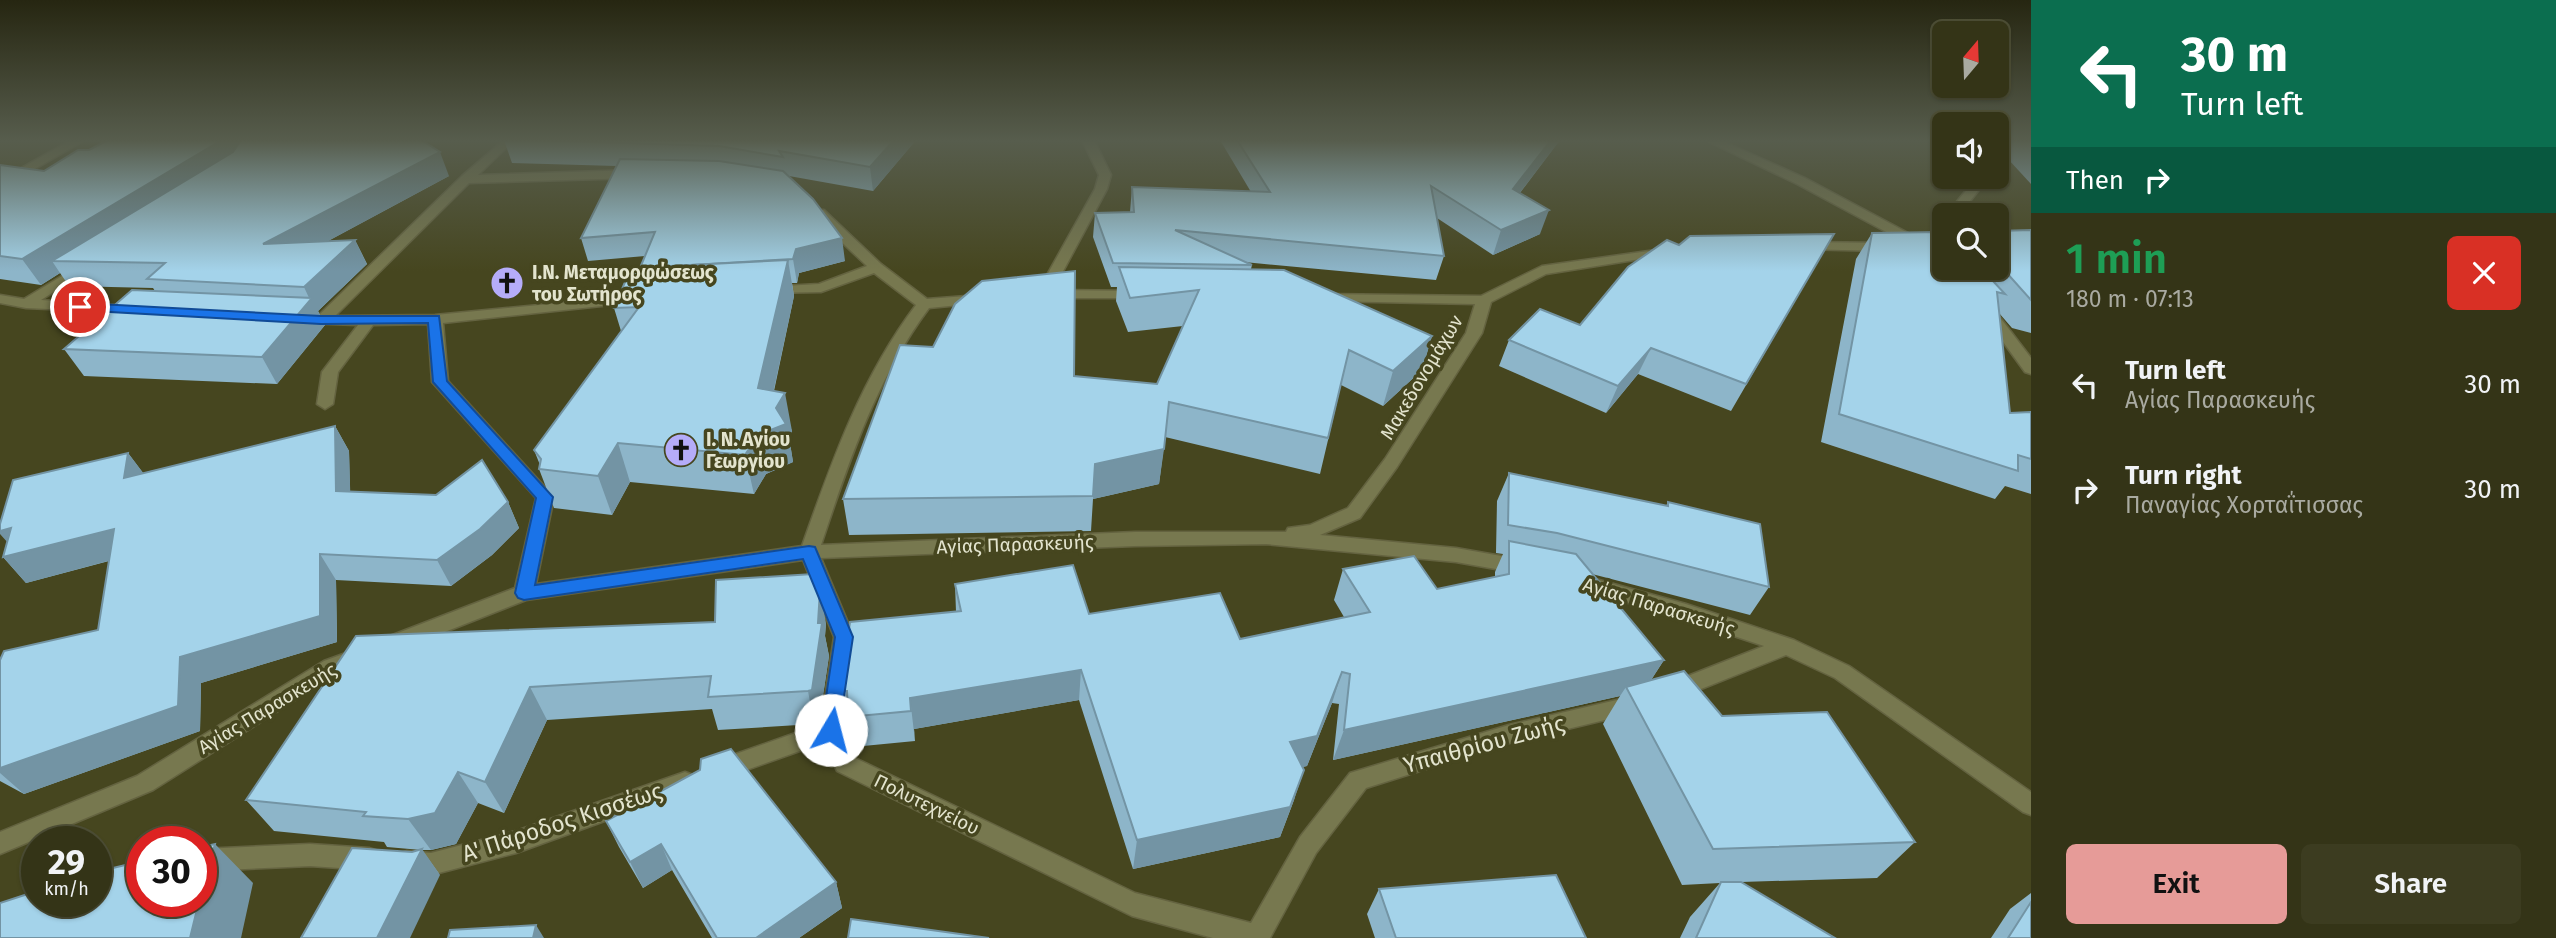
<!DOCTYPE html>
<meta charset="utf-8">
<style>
:root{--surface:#343417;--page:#3c3c20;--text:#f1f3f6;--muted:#a9aaa1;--line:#4e4f36;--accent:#e69b98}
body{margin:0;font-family:"Fira Sans",sans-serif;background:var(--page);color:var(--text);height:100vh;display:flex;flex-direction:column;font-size:26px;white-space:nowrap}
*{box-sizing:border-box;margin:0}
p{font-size:23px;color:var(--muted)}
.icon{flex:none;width:38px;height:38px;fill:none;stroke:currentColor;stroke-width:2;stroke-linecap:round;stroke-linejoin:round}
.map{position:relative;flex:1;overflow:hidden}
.details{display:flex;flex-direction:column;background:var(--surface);width:525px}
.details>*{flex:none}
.top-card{background:#0b6e4f;color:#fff;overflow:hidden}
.needle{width:46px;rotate:19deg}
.controls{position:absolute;left:1932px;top:21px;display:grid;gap:14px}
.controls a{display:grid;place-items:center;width:77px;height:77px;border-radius:10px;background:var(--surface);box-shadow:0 2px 5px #0004,0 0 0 2px var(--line);font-size:35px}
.speed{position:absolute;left:21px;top:826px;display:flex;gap:14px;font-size:35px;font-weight:700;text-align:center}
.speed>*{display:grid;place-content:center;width:91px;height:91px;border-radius:50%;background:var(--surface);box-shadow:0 2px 5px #0004,0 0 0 2px var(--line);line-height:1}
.speed small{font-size:18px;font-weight:400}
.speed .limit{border:10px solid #d22;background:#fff;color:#111}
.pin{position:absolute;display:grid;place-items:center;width:60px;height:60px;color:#fff;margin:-30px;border:4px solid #fff;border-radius:50%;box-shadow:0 2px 7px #0007}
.me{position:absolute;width:77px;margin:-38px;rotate:8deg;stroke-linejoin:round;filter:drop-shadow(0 0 5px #0008)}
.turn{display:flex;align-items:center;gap:24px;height:147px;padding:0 35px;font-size:32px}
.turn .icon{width:91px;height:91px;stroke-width:2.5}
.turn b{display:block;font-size:49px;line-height:60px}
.then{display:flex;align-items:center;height:66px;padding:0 35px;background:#0003;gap:14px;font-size:26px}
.round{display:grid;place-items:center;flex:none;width:74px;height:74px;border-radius:10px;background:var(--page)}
.summary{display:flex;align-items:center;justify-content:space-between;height:119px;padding:0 35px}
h1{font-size:42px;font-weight:600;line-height:52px;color:#1e9e55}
.action{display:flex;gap:14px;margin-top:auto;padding:14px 35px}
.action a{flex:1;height:80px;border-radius:10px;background:var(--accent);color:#111;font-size:28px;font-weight:600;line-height:80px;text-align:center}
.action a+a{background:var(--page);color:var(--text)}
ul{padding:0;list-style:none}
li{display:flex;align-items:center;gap:21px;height:105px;padding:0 35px}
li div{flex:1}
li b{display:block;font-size:26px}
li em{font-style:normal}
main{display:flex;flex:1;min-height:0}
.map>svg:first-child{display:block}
</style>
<main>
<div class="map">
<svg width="2031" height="938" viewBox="0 0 2031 938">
<rect width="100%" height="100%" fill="#46461f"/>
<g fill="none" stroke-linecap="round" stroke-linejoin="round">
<defs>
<g id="minor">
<path d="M71,140H85L0,189V180Z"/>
<path d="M504,140H519L505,149L478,175L634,170L640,174L634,178L469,183L335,316L435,315L644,295L646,298L644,301L639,302L443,323L448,381L554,497L536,584L802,546C832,461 861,378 916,305L874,273L821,292L767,293L765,290L767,287L819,284L867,266L814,216V210H824L881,264L927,299L980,295L987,299L980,303L929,308C876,379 849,461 821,545L1135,532H1286L1288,528L1310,525L1348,508L1385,459L1466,333L1475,304L1326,301L1319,297L1321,294L1481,296L1542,266L1677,247L1679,250L1672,254L1546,274L1491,302L1482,333L1397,467L1360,518L1320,535L1456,548L1524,560L1531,562L1534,567L1531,572L1524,574L1456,562L1266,544L1135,546L821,558L854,637L842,730L853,757L1135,893L1251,923L1300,837L1350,773L1509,725L1634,696L1642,699L1645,705L1642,711L1509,743L1366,788L1316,853L1270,938H1213L1132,916L837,771L825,742L721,779L713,776L710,769L713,762L821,724L834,637L803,560L526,600L404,648L397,650L390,648L387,642L390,636L515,588L536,498L432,382L428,324L373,325L338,372L333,404L325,409L317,404L322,372L358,325L300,323L293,319L300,315H319L462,176Z"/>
<path d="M1082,140H1094L1111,175L1107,189L1053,290L1141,291L1146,292L1148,295L1146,298H1053L1039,296L1037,293L1095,189L1099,175Z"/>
<path d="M1705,140H1720L1805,178L1923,241L1939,223L1944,222V234L1933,247L1944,256V267L1918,249L1797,184Z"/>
<path d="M1977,177H1989L1959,215H1946Z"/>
<path d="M1805,242L1885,243L1892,247L1885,251L1800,249L1798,246Z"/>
<path d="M85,262L90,263V269L41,300L133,306L140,310L138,313L26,308L0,303V295L24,299Z"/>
<path d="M1987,306L1992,307L2031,358V374L2025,372L1980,310Z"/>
<path d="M1581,575L1686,604L1794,640L1849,666L2031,792V815L2023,812L1835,678L1786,655L1681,697L1673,700L1665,697L1662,691L1665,685L1764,646L1683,619L1574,587L1571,582L1574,577Z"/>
<path d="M357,649L364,651L367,657L364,663L338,673L153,790L0,854V832L137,776L324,661Z"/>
<path d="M685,772L693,775L696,782L693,789L516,853L431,875L398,870L395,862L398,854L407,851L431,853L516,831Z"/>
<path d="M310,844L369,848L378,851L381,859L378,867L369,870L310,866L201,871V849Z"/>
</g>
</defs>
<use href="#minor" stroke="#646340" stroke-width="3"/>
<use href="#minor" fill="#77784f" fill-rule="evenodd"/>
</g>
<g fill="#8db5c9">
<path d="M504,140H916L873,191L789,176L845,261L799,273L797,283H792L794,296L774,391L792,431L789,437L793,462L766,474L754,494L630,482L612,515L554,508L539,469L540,465L534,450L621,331L614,308L640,268L645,256L588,261L581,238L617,166L512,163Z"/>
<path d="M1220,140H1560L1520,193L1540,234L1493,255L1437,218L1444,256L1436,280L1244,262L1252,265L1251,269L1432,336L1422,370L1383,406L1341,385L1320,474L1165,437L1159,484L1093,499L1091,531L849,535L843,499L1074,376L1157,384L1183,326L1128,332L1116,301L1117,287H1111L1093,237L1095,213L1130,212L1132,187L1251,192Z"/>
<path d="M1997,140H2031V184L1997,147Z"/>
<path d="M0,165L44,171L449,176L328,241L355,240L367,264L318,311L325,325L277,384L84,376L64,349L155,291L153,288L69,286L60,273L41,285L0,279Z"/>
<path d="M2031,230V333L2012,328L1999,313L2010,413L2031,412V494L2005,486L1995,499L1821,442L1856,259L1872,233L1944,268H1997V231Z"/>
<path d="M1834,234L1731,411L1638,374L1606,413L1499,366L1509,340L1580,325L1679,245Z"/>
<path d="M335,426L349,451L350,492L508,502L519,528L492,555L451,586L336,580L337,642L201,683L200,731L24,794L0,781V660L98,630L109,561L26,583L3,557L128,453L143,473Z"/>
<path d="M1509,473L1666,506L1668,502L1769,587L1750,615L1592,574L1664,660L1651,680L1722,716L1915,842L1877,878L1741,882L1835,938H1680L1690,917L1720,883L1682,885L1603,724L1620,696L1333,760L1339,704L1332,703L1307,766L1302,767L1294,800L1280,837L1133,869L1079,700L914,729L915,741L853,747L849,721H846L840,691L956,612L955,584L1089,614L1240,639L1344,617L1334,600L1343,569L1437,589L1495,577V572L1503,554L1496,553L1497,501Z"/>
<path d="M826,623L825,636L829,656L819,722L814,724L718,730L712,709L547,720L504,813L478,803L456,844L431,850H422L440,875L412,852L421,850L387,847L384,842L274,831L246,800L356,636Z"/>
<path d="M606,821L836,882L842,908L799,938H712L672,870L643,888L619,847Z"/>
<path d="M1379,889L1586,938H1375L1367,914Z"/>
<path d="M2031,893V938H1991L2010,909Z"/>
</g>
<g fill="#7394a4">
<path d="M221,140H245L247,144L52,261L60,273L41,285L22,259Z"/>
<path d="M894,140H916L873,191L870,167Z"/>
<path d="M1551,140H1560L1505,212L1513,189Z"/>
<path d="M440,152L449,176L276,269L263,244Z"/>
<path d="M1549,210L1540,234L1493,255L1501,230Z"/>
<path d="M842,238L845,261L799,273L797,283L793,259L796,249Z"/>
<path d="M355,240L367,264L318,311L325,325L277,384L262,357L310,300L304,287Z"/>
<path d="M788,260L794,296L766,426L758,388Z"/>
<path d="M1432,336L1422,370L1383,406L1393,371Z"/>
<path d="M1651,348L1638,374L1606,413L1618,386Z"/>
<path d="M785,393L792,431L789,437L793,462L766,474L754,494L745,455Z"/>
<path d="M335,426L349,451L351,517L336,491Z"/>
<path d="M618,443L630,482L612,515L598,476Z"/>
<path d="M1164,449L1159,484L1093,499L1095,464Z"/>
<path d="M128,453L147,478H124Z"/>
<path d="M508,502L519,528L492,555L451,586L437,560Z"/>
<path d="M11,528L114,529L134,554L26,583L3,557L17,553L0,534V531Z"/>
<path d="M320,554L336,580L337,642L201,683L200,731L24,794L0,773V768L180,657Z"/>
<path d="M820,590L826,623L825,636L829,656L819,722L814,724L808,691L818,623Z"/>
<path d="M1664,660L1644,691L1626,687L1620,696L1333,760L1344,730Z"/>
<path d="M1081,670L1079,700L914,729L915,741L910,698Z"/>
<path d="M1342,672L1332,703L1307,766L1282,772L1290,742Z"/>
<path d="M530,687L547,720L504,813L485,782Z"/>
<path d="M1304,770L1294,800L1280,837L1133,869L1137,840Z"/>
<path d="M458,772L478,803L456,844L431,850L408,819Z"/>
<path d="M215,844L253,883L241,938H190L199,901H201V894Z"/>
<path d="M661,844L672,870L643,888L630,862Z"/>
<path d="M422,849L440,875L410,938H377Z"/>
<path d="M836,882L842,908L799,938H756Z"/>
<path d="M536,925L544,938H533Z"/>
</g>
<g fill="#a4d3ea" stroke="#7394a4" stroke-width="2">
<path d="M108,140H221L220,141L22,259L0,256V165L44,171L78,150H89Z"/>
<path d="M241,140H421L440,152L263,244L355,240L304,287L147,279L165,263L52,261L233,152Z"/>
<path d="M525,140H894L870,167L779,151L783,157L719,146Z"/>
<path d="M1237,140H1551L1513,189L1549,210L1501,230L1431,186L1444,256L1175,230L1252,265L1113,263L1095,213L1134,212L1132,187L1270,192Z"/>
<path d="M620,159L719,161L783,171L813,199L842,238L796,249L793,259L640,268L655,232L581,238Z"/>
<path d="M2031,230V300L1997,262V231Z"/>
<path d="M1942,232L1944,233V268H1981L2005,294L1997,292L2010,413L2031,412V459L2018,455V471L1839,414L1872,233Z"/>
<path d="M1834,234L1746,384L1651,348L1618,386L1509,340L1540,309L1580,325L1628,267L1667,240L1679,245L1690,236Z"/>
<path d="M788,260L758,388L785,393L776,408L786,424L758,435L745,455L618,443L598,476L539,469L541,459L534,450L639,307L614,308L631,268Z"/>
<path d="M1119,267L1284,270L1432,336L1393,371L1349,350L1328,438L1169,402L1164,449L1095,464L1093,496L843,499L900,345L933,347L955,304L982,281L1075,271L1074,376L1157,384L1199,290L1130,298Z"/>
<path d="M132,290L312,298L262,357L64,349Z"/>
<path d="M335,426L336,491L436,495L482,460L508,502L480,529L437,560L320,554V616L180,657L178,706L0,768V660L4,651L98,630L114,529L3,557L11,528L0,531V524L13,480L128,453L124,478Z"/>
<path d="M1509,473L1668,506V502L1760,524L1769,587L1557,533L1508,525Z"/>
<path d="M1509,541L1576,554L1664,660L1344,730L1350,674L1342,672L1317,736L1290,742L1304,770L1290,807L1137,840L1081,670L910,698L911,711L848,717L847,691H840L850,622L961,611L955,584L1073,565L1089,614L1220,593L1240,639L1370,612L1343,569L1414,556L1437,589L1509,574Z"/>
<path d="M813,574L820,590L818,623H822L812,690L808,691L708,697L711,676L530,687L485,782L458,772L435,813L408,819L363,816L366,812L246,800L356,636L715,622L716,580Z"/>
<path d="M1684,671L1722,716L1827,712L1915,842L1713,849L1626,687Z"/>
<path d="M731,749L836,882L756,938H717L661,844L630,862L606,821L700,770L701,759Z"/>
<path d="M215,844L201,894V847Z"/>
<path d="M352,848L412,852L422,849L377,938H301Z"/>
<path d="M142,861V901H199L190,938H0V903L37,891V901H96V872Z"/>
<path d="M1556,875L1586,938H1396L1379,889Z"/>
<path d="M1721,882H1741L1835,938H1696Z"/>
<path d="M2031,902V938H2008Z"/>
<path d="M851,919L989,938H848Z"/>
<path d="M536,925L533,938H448L450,930Z"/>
</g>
<linearGradient id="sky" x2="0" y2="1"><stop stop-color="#262611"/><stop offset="0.52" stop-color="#575d4d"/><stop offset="1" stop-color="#575d4d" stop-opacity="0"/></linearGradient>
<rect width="2031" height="271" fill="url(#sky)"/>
<path fill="#1a73e8" stroke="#114b97" stroke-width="2" d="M80,303L321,316H439L447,381L553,497L535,585L809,546L815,547L853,637L838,736L831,739L824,736L821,730L835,637L803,559L524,600L518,598L515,593L536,498L433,382L428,323L321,324L75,310V304Z"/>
<defs>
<symbol id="church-disc" viewBox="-11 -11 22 22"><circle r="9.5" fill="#b5acf9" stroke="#46461f"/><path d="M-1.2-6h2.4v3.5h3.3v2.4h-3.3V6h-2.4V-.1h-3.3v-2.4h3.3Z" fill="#111"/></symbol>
</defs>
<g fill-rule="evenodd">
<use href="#church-disc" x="488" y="264" width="38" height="38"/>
<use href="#church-disc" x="662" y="431" width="38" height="38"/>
</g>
<g text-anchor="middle" stroke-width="7" stroke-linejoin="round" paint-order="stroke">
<g font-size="19" font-weight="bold" fill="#e3e4ce" stroke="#46461f" text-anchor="start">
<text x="532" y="279">I.N. Μεταμορφώσεως<tspan x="532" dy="22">του Σωτήρος</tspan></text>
<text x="706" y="446">Ι. Ν. Αγίου<tspan x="706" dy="22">Γεωργίου</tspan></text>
</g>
<g font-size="19" fill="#e3e4ce" stroke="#46461f">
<text transform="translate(1421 377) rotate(-59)" y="7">Μακεδονομάχων</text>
<text transform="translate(1015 544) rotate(-2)" y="7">Αγίας Παρασκευής</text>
<text transform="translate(1659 606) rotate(17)" y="7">Αγίας Παρασκευής</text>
<text transform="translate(267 708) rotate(-31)" y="7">Αγίας Παρασκευής</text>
<text transform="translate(927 804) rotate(26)" y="7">Πολυτεχνείου</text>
</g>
<g font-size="23" fill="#e3e4ce" stroke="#46461f">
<text transform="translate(1484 744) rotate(-15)" y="8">Υπαιθρίου Ζωής</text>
<text transform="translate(562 822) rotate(-18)" y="8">Α' Πάροδος Κισσέως</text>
</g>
</g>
</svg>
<div class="controls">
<a><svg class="needle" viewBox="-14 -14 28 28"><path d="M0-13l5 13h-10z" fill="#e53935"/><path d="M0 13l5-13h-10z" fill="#a9aaa1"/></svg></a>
<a><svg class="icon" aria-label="sound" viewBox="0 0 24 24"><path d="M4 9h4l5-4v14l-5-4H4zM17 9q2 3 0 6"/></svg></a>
<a><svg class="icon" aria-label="search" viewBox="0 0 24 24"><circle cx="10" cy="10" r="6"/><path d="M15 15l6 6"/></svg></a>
</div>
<div class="speed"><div>29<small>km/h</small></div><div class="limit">30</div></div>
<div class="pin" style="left:80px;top:307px;background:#d93025"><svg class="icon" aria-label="arrive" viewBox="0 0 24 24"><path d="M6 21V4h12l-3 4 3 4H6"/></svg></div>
<svg class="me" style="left:831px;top:730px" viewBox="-20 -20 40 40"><circle r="19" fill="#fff"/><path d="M0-13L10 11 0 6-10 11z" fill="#1a73e8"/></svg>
</div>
<section class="details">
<div class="top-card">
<div class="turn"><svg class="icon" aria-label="left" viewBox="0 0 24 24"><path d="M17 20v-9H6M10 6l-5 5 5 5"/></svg><div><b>30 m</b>Turn left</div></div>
<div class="then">Then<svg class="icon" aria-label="right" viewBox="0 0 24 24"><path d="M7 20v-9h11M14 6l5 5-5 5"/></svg></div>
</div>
<div class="summary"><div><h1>1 min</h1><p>180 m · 07:13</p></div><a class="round" style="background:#d93025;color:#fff"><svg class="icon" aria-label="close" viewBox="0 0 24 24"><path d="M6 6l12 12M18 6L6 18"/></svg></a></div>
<ul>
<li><svg class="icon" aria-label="left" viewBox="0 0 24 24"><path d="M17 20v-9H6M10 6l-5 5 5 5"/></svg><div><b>Turn left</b><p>Αγίας Παρασκευής</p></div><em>30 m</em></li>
<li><svg class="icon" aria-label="right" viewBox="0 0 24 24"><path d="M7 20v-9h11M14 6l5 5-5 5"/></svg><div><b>Turn right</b><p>Παναγίας Χορταΐτισσας</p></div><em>30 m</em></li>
</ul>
<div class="action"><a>Exit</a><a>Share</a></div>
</section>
</main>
